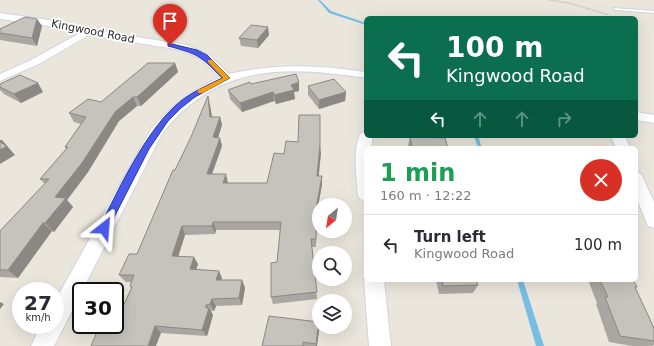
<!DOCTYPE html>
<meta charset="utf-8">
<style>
:root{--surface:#fff;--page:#f7f7f7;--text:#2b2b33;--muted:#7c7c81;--line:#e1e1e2}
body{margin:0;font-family:"DejaVu Sans",sans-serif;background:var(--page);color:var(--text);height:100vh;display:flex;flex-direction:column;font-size:15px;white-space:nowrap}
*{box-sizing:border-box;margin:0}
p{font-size:13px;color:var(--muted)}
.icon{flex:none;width:22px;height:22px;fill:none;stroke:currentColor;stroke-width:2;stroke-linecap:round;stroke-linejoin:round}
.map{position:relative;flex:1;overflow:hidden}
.drawer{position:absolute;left:364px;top:146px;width:274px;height:136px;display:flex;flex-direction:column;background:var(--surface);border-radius:6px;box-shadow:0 4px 16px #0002}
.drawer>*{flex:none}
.banner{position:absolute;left:364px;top:16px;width:274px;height:122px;border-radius:6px;box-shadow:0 4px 16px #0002;background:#0b6e4f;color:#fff;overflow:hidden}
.needle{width:26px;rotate:210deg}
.controls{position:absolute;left:312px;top:198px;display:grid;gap:8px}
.controls a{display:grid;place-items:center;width:40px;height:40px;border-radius:50%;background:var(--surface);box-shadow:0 4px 16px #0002;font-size:20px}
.speed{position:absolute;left:12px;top:282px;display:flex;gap:8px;font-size:20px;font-weight:700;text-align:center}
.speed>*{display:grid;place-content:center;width:52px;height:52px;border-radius:50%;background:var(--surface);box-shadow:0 4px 16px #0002;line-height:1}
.speed small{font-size:10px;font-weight:400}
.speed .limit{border:2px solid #111;border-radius:6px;background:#fff;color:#111}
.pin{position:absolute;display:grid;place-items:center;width:34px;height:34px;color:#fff;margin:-41px -17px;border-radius:50% 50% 50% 0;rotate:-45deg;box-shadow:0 0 4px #0007}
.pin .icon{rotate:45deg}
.me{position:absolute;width:44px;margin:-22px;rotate:28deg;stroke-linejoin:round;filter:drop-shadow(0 0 3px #0008)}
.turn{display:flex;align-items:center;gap:14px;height:84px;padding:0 16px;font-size:18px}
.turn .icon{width:52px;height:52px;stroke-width:2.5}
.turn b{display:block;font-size:28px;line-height:34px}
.lanes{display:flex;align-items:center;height:38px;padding:0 16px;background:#0003;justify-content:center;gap:20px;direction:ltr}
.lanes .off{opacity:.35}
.round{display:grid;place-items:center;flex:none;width:42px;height:42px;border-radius:21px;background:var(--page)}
.headline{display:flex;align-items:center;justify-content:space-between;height:68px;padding:0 16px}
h1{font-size:24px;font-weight:700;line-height:30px;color:#1e9e55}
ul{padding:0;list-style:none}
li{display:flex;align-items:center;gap:12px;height:60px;padding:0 16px;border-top:1px solid var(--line)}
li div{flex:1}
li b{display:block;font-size:15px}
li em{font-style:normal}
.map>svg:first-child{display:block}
</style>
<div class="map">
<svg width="654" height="346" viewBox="0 0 654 346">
<rect width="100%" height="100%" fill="#eae6dc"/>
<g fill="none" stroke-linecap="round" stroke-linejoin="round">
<g fill="#77bee5" fill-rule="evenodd">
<path d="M318,0H320L331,11L366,23V25L329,13Z"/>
<path d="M474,136H478L482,148H478Z"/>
<path d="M517,280H523L544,346H536Z"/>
</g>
<defs>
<path id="lane" d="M614,8L654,11V13L616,10L614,9Z"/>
<g id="street">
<path d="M0,13L49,20L88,29L187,45L209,55L229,74C277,63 318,65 366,72V78C284,66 218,63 162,134L54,346H31L41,325H55V301L151,129C171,106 192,90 220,77L201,59L181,50L89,35L39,64L0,81V74L31,60L80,33L49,26L0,19Z"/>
<path d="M636,112L654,115V123L636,120Z"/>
<path d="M366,132V136H373L371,148H366V201L360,199L358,195C357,178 352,148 361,133Z"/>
<path d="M611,136H625L630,148H616Z"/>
<path d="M636,172L641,174L654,202V228L648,226L636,197Z"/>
<path d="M366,276V280H384L391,346H369L364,280Z"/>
</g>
</defs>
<use href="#lane" stroke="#d2d3e1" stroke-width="2"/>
<use href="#street" stroke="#d2d3e1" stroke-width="2"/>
<path stroke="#c7c7c7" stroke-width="1.5" stroke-dasharray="2 1" stroke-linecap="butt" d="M548,0L569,3L609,15"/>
<use href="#lane" fill="#fff" fill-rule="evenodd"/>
<use href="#street" fill="#fff" fill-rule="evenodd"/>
</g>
<g fill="#aaa7a2">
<path d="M37,19L42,26L37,46L0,40V29Z"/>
<path d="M269,35L258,48L241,46L239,38Z"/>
<path d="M175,63L178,72L141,106H137L119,121L88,172L67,200L73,207L54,232L52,231L18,278L0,277V231L45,184L40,179L66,149L65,147L81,124L74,122L69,113L101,102Z"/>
<path d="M0,84L43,92L21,103L4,94L0,90Z"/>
<path d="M251,84L299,91L294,92L295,99L276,104L274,101L242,112L230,99L228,90Z"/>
<path d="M308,86L346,92L345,101L319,109L308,95Z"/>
<path d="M210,105L212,117H220L222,125L218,138H220L222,146L212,174L228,183H267L284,154L321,153L318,176H322V185L317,211L316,247H312L317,299L273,304L271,297L277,262L281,230H216L215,234L185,235L178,256L198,264L196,269L222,278V280H242L245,288L242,305L216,306L214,311H211L213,315L207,336L161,333L115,324L131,288L130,286L131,282H126L119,275L137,254Z"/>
<path d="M410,137L448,148H408V146Z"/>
<path d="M436,280H476L478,285L473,293L439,294Z"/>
<path d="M588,280H633L637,287L635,288L654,328V345L652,346H632L609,342L596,304L597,303Z"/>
<path d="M319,330L317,346H262Z"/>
</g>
<g fill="#8b8884">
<path d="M37,19L42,26L37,46L32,38Z"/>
<path d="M268,27L269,35L258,48L257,40Z"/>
<path d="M175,63L178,72L141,106L137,97Z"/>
<path d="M299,82V91L294,92L295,99L276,104L274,95L291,85Z"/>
<path d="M38,83L43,92L21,103L14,94Z"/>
<path d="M273,92L274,101L242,112L240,103Z"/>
<path d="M346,92L345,101L319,109V100Z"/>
<path d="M208,96L210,105L213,125L210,117Z"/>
<path d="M133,97L137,106L119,121L88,172L67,200L73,207L54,232L45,223L55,197L115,112Z"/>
<path d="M220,117L222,125L215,146L213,137Z"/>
<path d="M220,138L222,146L209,182L207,174Z"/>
<path d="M0,140H2L15,155L0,164Z"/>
<path d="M320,144L321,153L318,184L317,176Z"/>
<path d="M226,174L228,183H223Z"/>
<path d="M322,176V185L317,211L316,247L317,203Z"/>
<path d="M213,222L216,230L215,234L212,226Z"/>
<path d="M43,223L52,231L18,278L8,270Z"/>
<path d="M182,226L185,235L176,264L172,256Z"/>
<path d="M194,257L198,264L194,277L190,269Z"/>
<path d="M219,271L222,278L219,288L216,280Z"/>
<path d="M242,280L245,288L242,305L239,298Z"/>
<path d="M212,299L216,306L214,311L210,304Z"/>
<path d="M0,302L4,304L0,309Z"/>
<path d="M206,305L209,310V308L213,315L207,336L202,330Z"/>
<path d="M319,322V330L317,346H316Z"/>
<path d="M155,326L161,333L156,346H148Z"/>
</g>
<g fill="#c6c2bc" stroke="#8b8884">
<path d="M25,17L37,19L32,38L0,33V29Z"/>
<path d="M251,25L268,27L257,40L239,38Z"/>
<path d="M148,63H175L137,97H133L115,112L82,163L55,197L66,198L45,223H43L8,270H0V231L49,179H40L68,147H65L86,117L69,113L88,99L101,102Z"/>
<path d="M296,74L299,82L291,85L294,90L274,95L273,92L240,103L228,90L250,82L251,84Z"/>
<path d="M20,75L38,83L14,94L0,87V84Z"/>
<path d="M334,79L346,92L319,100L308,86Z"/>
<path d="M208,96L210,117H220L213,137L220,138L207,174H226L223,183H267L274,153L284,154L286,141L298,142L299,115H320V144L317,176H322L317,203L316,239H311L317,292L271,297V263L277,262L281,222H213L212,226H182L172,256L194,257L190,269L219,271L216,280H242L239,298L212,299L210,304L206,305V308H209L202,330L155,326L148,346H91L100,325H115V324L132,287L130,286L134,275H119L129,254H137L173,170H175L191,137Z"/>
<path d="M410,137L445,138L448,148H412Z"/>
<path d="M0,142L7,146L0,150Z"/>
<path d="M442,280H476L478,285L443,286Z"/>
<path d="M600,280H633L637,287H635L654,328V341L620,336L605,297H608Z"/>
<path d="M269,316L319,322L316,344L303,342V346H262Z"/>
</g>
<path fill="#4859eb" stroke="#2f3a99" d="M168,43L197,50L207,55L230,78L195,97L181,108L168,121L149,149L107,231L104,233L100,231L99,228C118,191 144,134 175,106C189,93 206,86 222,78C201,56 198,54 168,46Z"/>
<path fill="#f59e0b" d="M208,60H212L230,78L203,93H198V90L223,78L208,62Z"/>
<g text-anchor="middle" stroke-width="3.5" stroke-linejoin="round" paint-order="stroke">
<g font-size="11" fill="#292929" stroke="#fff">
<text transform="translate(93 31) rotate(11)" y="4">Kingwood Road</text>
</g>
</g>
</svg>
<div class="controls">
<a><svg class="needle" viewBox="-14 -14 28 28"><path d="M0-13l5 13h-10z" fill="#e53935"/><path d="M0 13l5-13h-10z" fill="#7c7c81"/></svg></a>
<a><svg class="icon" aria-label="search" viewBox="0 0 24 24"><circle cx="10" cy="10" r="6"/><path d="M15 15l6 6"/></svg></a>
<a><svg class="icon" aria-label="layers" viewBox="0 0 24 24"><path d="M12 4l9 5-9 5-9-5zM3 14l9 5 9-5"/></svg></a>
</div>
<div class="speed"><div>27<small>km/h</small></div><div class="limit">30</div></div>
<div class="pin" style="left:170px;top:45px;background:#d93025"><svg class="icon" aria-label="arrive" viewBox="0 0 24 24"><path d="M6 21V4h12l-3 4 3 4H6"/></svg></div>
<svg class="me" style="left:104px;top:228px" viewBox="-20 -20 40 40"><path d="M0-17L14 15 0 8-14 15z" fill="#4859eb" stroke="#fff" stroke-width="4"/></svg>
<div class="banner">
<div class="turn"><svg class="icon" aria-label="left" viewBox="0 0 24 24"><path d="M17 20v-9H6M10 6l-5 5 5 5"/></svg><div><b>100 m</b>Kingwood Road</div></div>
<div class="lanes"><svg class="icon" aria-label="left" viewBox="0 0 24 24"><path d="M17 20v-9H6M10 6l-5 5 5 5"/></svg><svg class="icon off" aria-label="ahead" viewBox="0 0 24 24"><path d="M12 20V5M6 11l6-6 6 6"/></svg><svg class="icon off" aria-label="ahead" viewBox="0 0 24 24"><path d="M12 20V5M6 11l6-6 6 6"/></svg><svg class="icon off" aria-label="right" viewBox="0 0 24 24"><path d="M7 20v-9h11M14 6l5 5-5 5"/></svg></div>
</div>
<section class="drawer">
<div class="headline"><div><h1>1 min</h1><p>160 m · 12:22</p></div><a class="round" style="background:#d93025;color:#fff"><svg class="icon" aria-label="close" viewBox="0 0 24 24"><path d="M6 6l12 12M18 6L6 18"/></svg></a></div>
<ul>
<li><svg class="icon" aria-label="left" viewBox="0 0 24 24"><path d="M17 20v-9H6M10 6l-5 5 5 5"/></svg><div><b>Turn left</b><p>Kingwood Road</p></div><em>100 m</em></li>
</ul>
</section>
</div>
